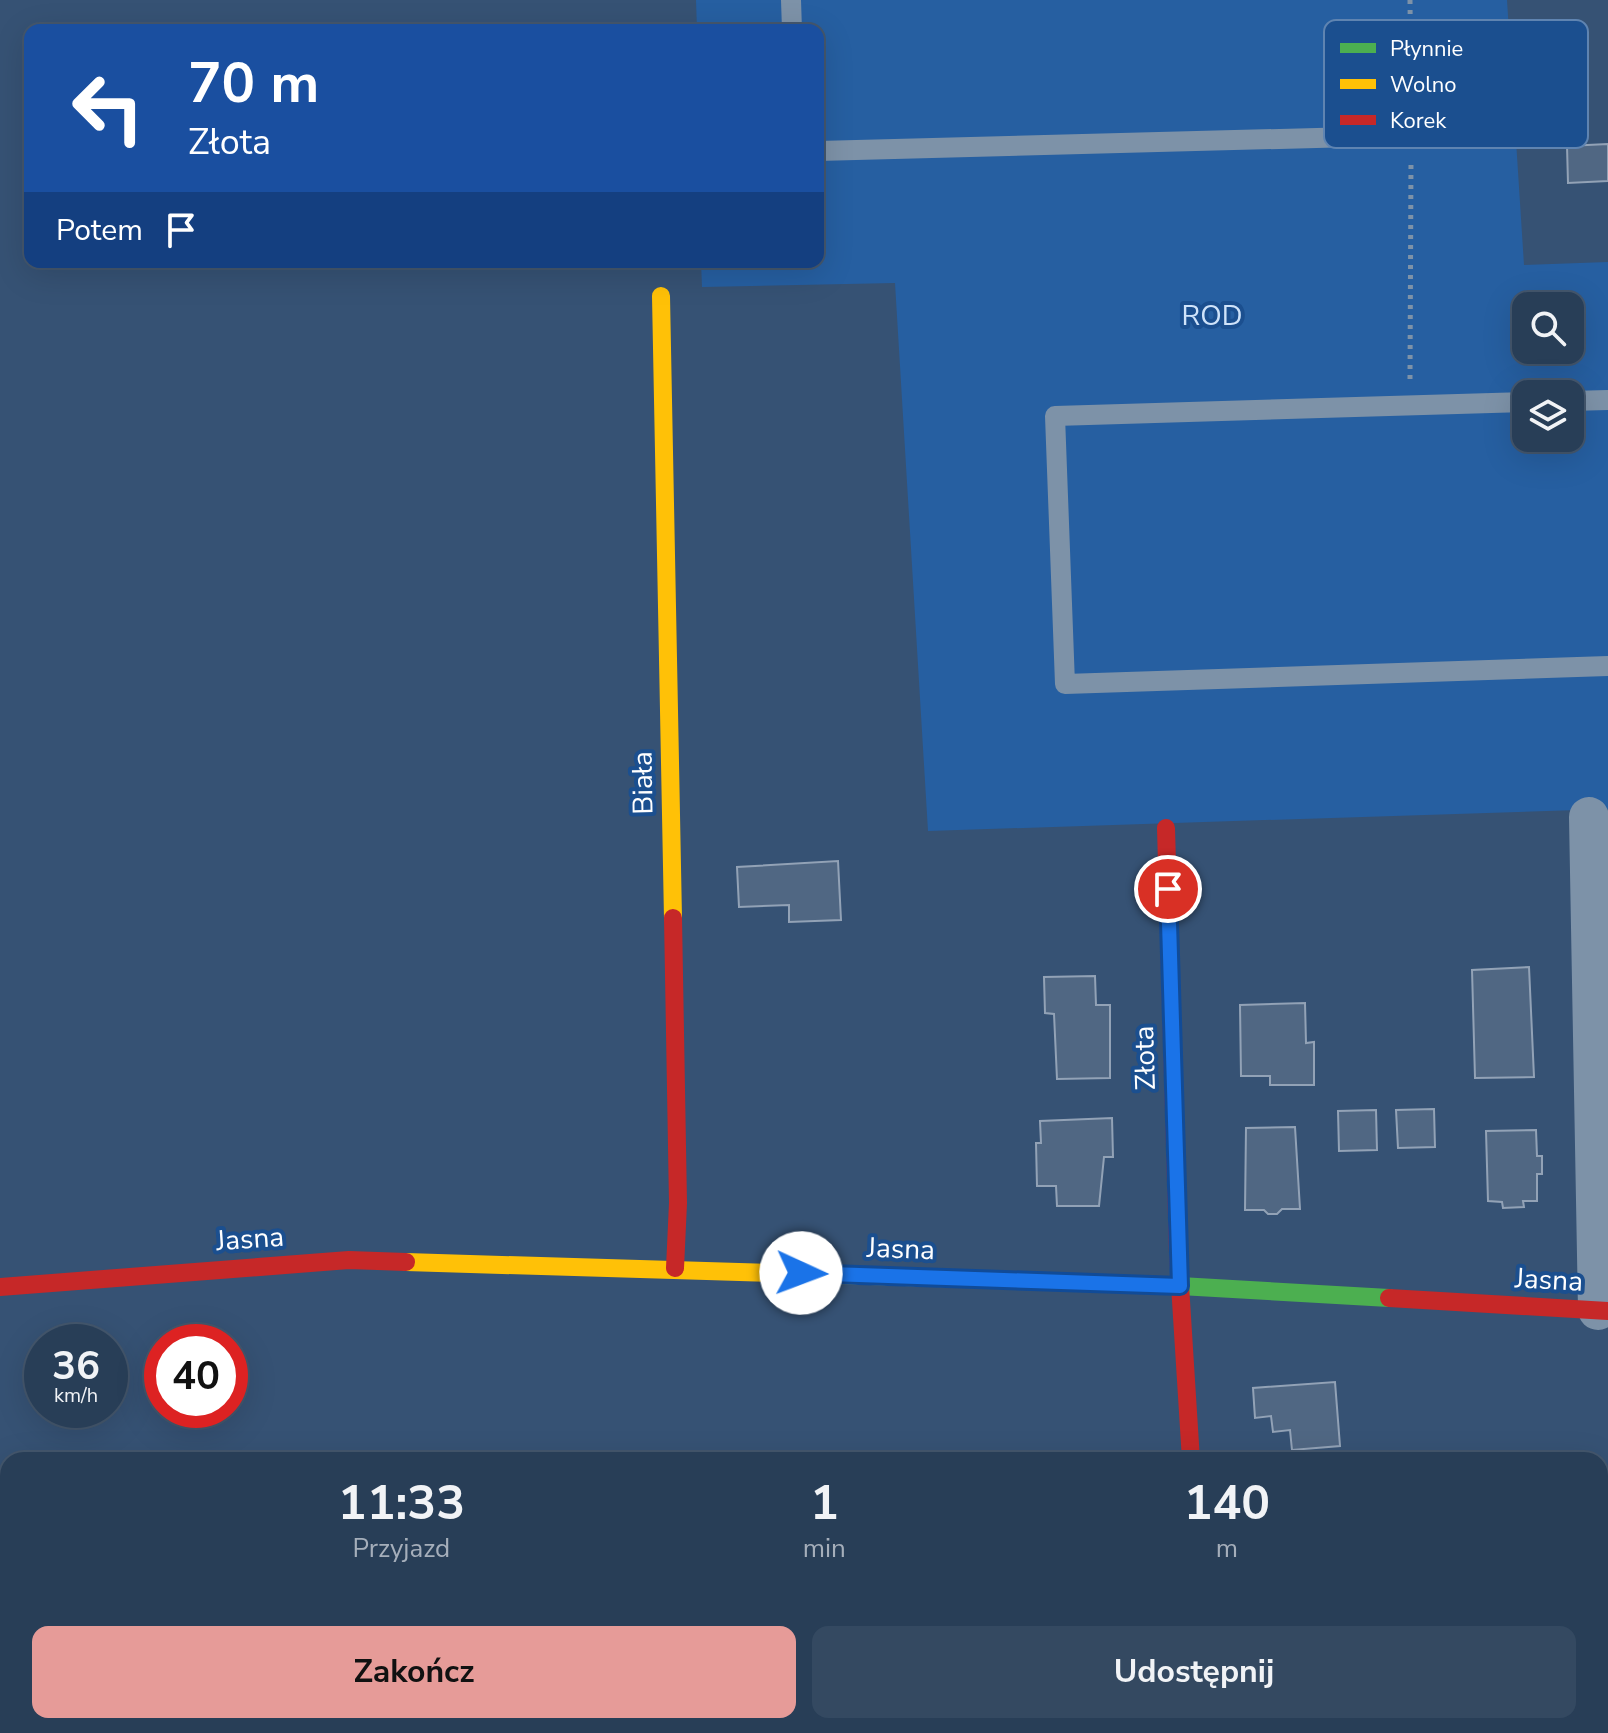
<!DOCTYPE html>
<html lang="pl">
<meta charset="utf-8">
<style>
:root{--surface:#283e57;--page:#344961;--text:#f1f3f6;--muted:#a5aeba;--line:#44576d;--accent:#e69b98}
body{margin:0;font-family:"Nunito Sans",sans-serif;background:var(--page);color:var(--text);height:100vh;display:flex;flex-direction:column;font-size:30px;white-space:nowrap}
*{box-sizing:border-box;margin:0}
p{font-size:26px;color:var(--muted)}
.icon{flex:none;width:44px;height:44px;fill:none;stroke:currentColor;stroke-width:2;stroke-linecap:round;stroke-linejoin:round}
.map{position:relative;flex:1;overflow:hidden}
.details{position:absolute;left:0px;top:1452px;width:1608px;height:282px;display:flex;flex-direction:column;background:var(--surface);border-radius:24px 24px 0 0;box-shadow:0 8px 32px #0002,0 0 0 2px var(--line)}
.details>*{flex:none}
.guide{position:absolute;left:24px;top:24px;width:800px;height:244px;border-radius:16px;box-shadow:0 8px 32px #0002,0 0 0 2px var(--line);background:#1a4fa0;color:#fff;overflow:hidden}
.buttons{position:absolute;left:1512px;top:292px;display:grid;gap:16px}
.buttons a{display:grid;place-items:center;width:72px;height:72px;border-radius:16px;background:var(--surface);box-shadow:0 8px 32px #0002,0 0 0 2px var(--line);font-size:40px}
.speed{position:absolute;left:24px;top:1324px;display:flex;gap:16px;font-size:40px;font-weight:700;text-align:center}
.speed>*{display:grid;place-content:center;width:104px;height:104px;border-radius:50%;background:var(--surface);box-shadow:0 8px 32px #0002,0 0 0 2px var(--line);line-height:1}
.speed small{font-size:20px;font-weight:400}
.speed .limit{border:12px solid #d22;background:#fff;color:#111}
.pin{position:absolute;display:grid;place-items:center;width:68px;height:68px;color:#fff;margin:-34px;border:4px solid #fff;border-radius:50%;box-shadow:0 2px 8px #0007}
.me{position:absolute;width:88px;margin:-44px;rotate:92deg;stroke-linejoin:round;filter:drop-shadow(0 0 6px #0008)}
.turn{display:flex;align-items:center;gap:28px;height:168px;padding:0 32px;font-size:36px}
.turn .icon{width:104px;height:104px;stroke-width:2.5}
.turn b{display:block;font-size:56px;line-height:68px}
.then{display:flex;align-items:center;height:76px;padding:0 32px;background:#0003;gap:16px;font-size:30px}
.eta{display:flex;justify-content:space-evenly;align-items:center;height:136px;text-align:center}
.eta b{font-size:48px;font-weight:700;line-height:56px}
.action{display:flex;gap:16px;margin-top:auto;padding:16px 32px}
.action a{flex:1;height:92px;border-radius:16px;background:var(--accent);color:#111;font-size:32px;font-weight:700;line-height:92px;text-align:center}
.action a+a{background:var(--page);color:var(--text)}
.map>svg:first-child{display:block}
</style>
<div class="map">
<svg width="1608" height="1733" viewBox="0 0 1608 1733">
<rect width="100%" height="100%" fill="#365274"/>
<path fill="#265fa1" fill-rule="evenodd" d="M696,0H1507L1524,265L1608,262V809L928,831L895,283L702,287L701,262H818V30H697ZM1526,306H1570V350H1526ZM1526,394H1570V438H1526Z"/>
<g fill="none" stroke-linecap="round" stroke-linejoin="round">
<g stroke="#153c6e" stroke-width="11">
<path d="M0,1508L8,1515"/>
<path d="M236,1726L243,1733"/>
</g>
</g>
<g fill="#506783" stroke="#92a2b6" stroke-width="2">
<path d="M1608,144V181L1568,183L1567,146Z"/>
<path d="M838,861L841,920L789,922V905L739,907L737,867Z"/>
<path d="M1529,967L1534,1077L1475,1078L1472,970Z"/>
<path d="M1095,976L1096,1005H1110V1078L1057,1079L1054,1014L1045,1013L1044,977Z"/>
<path d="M1305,1003L1306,1043L1314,1042V1085H1270V1076H1241L1240,1005Z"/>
<path d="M1434,1109L1435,1147L1398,1148L1396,1110Z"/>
<path d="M1376,1110L1377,1150L1339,1151L1338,1111Z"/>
<path d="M1112,1118L1113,1157H1104L1099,1206H1057L1056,1186H1037L1036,1143H1041L1040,1121Z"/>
<path d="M1295,1127L1300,1209H1282L1277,1214H1268L1264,1210H1245L1246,1128Z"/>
<path d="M1536,1130L1537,1156H1542V1174H1537V1201H1523L1524,1207L1503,1208L1502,1202L1488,1201L1486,1131Z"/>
<path d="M1335,1382L1340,1446L1292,1450L1290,1430L1273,1432L1271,1416L1255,1418L1253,1388Z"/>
<path d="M1102,1726H1147V1733H1103Z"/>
</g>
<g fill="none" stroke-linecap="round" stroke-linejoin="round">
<g stroke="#7d92a8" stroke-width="5" stroke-dasharray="4 6" stroke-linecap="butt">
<path d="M1410,0L1411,107"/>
<path d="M1410,379L1411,161"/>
</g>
<g stroke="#7d92a8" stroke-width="20">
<path d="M791,0L792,30"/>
<path d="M818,151L1504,133"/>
<path d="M1570,401L1608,400"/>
<path d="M1526,402L1055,416L1065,684L1608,666"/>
</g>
<g stroke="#7d92a8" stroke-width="40">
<path d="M1589,817L1598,1310"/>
<path d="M1210,1726V1733"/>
</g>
<path stroke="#4caf50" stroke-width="18" d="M1004,1280L1180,1286L1389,1298"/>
<g stroke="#ffc107" stroke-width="18">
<path d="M661,296L673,918"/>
<path d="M406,1262L1004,1280"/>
</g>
<g stroke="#c62828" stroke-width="18">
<path d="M1166,828L1178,1253L1191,1460"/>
<path d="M673,918L678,1203L675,1268"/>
<path d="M0,1287L349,1260L406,1262"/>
<path d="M1389,1298L1608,1311"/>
</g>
</g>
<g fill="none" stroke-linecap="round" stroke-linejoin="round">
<defs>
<path id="route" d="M801,1273L1180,1286L1168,889"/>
</defs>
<use href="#route" stroke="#114b97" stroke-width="20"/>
<use href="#route" stroke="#1a73e8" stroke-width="14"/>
</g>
<g text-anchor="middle" stroke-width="8" stroke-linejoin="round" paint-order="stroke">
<g font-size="28" fill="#cfe3fa" stroke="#1b4f8f">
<text x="1212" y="325">ROD</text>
</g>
<g font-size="28" fill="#fff" stroke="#1b4f8f">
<text transform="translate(642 783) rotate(-91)" y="10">Biała</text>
<text transform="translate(1144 1058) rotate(-92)" y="10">Złota</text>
<text transform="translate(250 1238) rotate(-4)" y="10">Jasna</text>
<text transform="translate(901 1248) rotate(2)" y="10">Jasna</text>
<text transform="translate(1549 1279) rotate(3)" y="10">Jasna</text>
</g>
</g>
<rect x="1324" y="20" width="264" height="128" rx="12" fill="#1b4f8f" stroke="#5f84b1" stroke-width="2"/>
<rect x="1340" y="43" width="36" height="10" fill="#4caf50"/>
<rect x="1340" y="79" width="36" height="10" fill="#ffc107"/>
<rect x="1340" y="115" width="36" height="10" fill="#c62828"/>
<g font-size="22" fill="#fff">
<text x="1390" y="56">Płynnie</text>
<text x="1390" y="92">Wolno</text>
<text x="1390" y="128">Korek</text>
</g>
</svg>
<div class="buttons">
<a><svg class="icon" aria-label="search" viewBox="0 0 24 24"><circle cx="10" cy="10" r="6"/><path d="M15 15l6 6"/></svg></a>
<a><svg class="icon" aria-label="layers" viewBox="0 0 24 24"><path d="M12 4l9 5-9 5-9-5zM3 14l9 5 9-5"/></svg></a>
</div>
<div class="speed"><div>36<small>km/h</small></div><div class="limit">40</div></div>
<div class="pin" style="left:1168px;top:889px;background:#d93025"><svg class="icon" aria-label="arrive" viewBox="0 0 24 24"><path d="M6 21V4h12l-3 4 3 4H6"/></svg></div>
<svg class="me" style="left:801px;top:1273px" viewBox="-20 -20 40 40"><circle r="19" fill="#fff"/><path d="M0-13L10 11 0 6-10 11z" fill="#1a73e8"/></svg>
<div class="guide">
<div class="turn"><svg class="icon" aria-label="left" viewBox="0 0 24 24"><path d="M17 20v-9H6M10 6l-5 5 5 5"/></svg><div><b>70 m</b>Złota</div></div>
<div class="then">Potem<svg class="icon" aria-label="arrive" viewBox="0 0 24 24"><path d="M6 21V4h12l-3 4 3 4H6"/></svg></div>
</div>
<section class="details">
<div class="eta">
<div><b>11:33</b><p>Przyjazd</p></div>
<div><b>1</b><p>min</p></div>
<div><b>140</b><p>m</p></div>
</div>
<div class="action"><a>Zakończ</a><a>Udostępnij</a></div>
</section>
</div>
